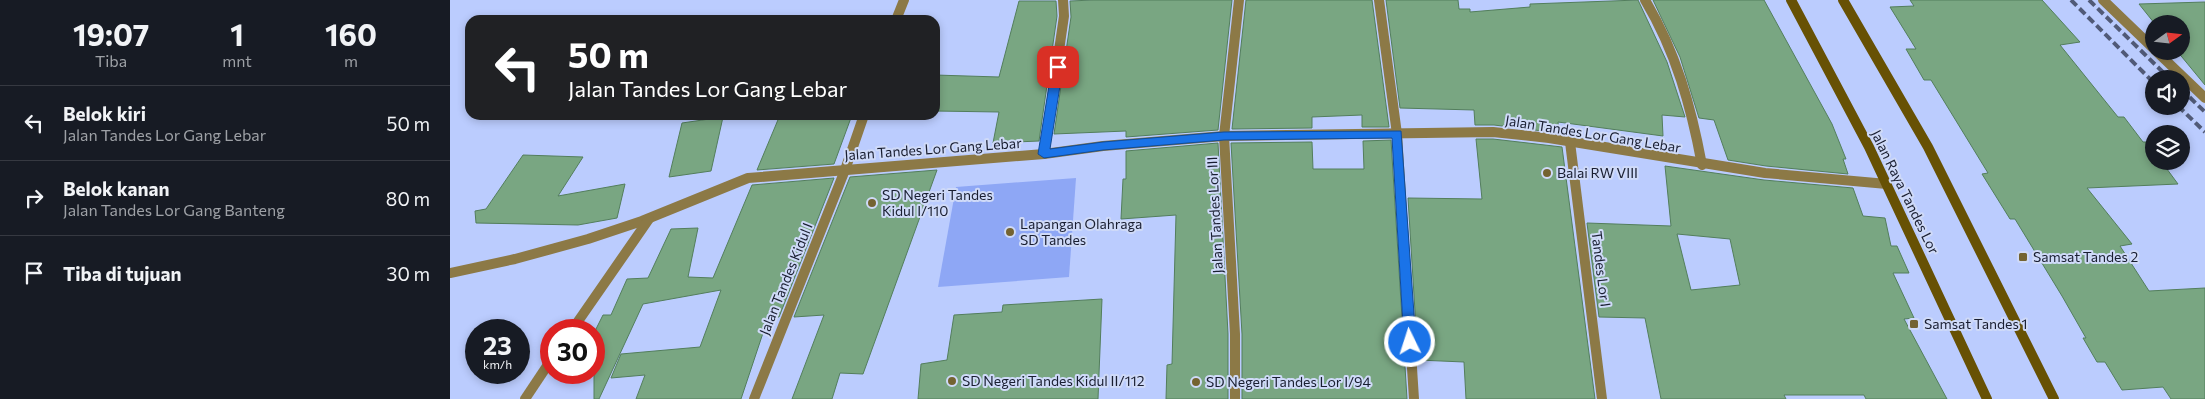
<!DOCTYPE html>
<html lang="id">
<style>
:root{--surface:#171b24;--page:#20242c;--text:#f1f3f6;--muted:#9ea1a6;--line:#363941}
body{margin:0;font-family:Commissioner,sans-serif;background:var(--page);color:var(--text);height:100vh;display:flex;flex-direction:column;font-size:19px;white-space:nowrap}
*{box-sizing:border-box;margin:0}
p{font-size:16px;color:var(--muted)}
.icon{flex:none;width:28px;height:28px;fill:none;stroke:currentColor;stroke-width:2;stroke-linecap:round;stroke-linejoin:round}
.map{position:relative;flex:1;overflow:hidden}
.side{display:flex;flex-direction:column;background:var(--surface);width:450px}
.side>*{flex:none}
.hud{position:absolute;left:15px;top:15px;width:475px;height:105px;border-radius:15px;box-shadow:0 2px 8px #0003;background:#202124;color:#fff;overflow:hidden}
.needle{width:32px;rotate:75deg}
.tools{position:absolute;left:1695px;top:15px;display:grid;gap:10px}
.tools a{display:grid;place-items:center;width:45px;height:45px;border-radius:50%;background:var(--surface);box-shadow:0 2px 8px #0003;font-size:25px}
.speed{position:absolute;left:15px;top:319px;display:flex;gap:10px;font-size:25px;font-weight:700;text-align:center}
.speed>*{display:grid;place-content:center;width:65px;height:65px;border-radius:50%;background:var(--surface);box-shadow:0 2px 8px #0003;line-height:1}
.speed small{font-size:12px;font-weight:400}
.speed .limit{border:8px solid #d22;background:#fff;color:#111}
.pin{position:absolute;display:grid;place-items:center;width:42px;height:42px;color:#fff;margin:-21px;border-radius:10px;box-shadow:0 2px 8px #0006}
.me{position:absolute;width:55px;margin:-28px;rotate:356deg;stroke-linejoin:round;filter:drop-shadow(0 0 4px #0008)}
.turn{display:flex;align-items:center;gap:18px;height:105px;padding:0 20px;font-size:22px}
.turn .icon{width:65px;height:65px;stroke-width:2.5}
.turn b{display:block;font-size:35px;line-height:42px}
.eta{display:flex;justify-content:space-evenly;align-items:center;height:85px;text-align:center}
.eta b{font-size:30px;font-weight:700;line-height:35px}
ul{padding:0;list-style:none}
li{display:flex;align-items:center;gap:15px;height:75px;padding:0 20px;border-top:1px solid var(--line)}
li div{flex:1}
li b{display:block;font-size:19px}
li em{font-style:normal}
main{display:flex;flex:1;min-height:0}
.map>svg:first-child{display:block}
</style>
<main>
<section class="side">
<div class="eta">
<div><b>19:07</b><p>Tiba</p></div>
<div><b>1</b><p>mnt</p></div>
<div><b>160</b><p>m</p></div>
</div>
<ul>
<li><svg class="icon" aria-label="left" viewBox="0 0 24 24"><path d="M17 20v-9H6M10 6l-5 5 5 5"/></svg><div><b>Belok kiri</b><p>Jalan Tandes Lor Gang Lebar</p></div><em>50 m</em></li>
<li><svg class="icon" aria-label="right" viewBox="0 0 24 24"><path d="M7 20v-9h11M14 6l5 5-5 5"/></svg><div><b>Belok kanan</b><p>Jalan Tandes Lor Gang Banteng</p></div><em>80 m</em></li>
<li><svg class="icon" aria-label="arrive" viewBox="0 0 24 24"><path d="M6 21V4h12l-3 4 3 4H6"/></svg><div><b>Tiba di tujuan</b></div><em>30 m</em></li>
</ul>
</section>
<div class="map">
<svg width="1755" height="399" viewBox="0 0 1755 399">
<rect width="100%" height="100%" fill="#bbccfe"/>
<path fill="#8ea7f5" d="M626,178L619,277L488,287L506,187Z"/>
<g fill="#79a682" stroke="#537e5c" fill-rule="evenodd">
<path d="M643,0H782L768,130L676,137V131L604,134L621,17L620,1Z"/>
<path d="M796,0H922L939,127H912V115L862,117V128L782,129Z"/>
<path d="M936,0H1008L1009,9H1020V12L1080,7V4L1188,0L1217,62L1235,117L1212,115L1213,136L1108,122L1109,133L1044,125H1025L1024,110L950,108Z"/>
<path d="M1203,0H1314L1382,124L1396,159H1393L1398,174L1316,166L1278,160L1264,120L1249,118L1230,57Z"/>
<path d="M1460,0H1592L1630,42L1610,45L1668,117H1674L1693,142H1697L1704,151V161H1711L1728,184L1637,188L1682,244L1670,246L1699,291L1755,288V399H1721L1713,387L1672,390L1655,362H1647L1633,338H1636L1612,296L1565,219H1560L1532,174L1538,173L1481,80H1474L1456,49H1466L1440,7L1464,6Z"/>
<path d="M569,1H606L607,16L589,141L543,143L549,112L485,111V75L549,77Z"/>
<path d="M1755,2V85L1727,51H1731V24H1705L1689,4Z"/>
<path d="M330,115H402L384,164L307,170Z"/>
<path d="M273,117L261,171L219,177L232,123Z"/>
<path d="M1026,139H1043L1112,147L1145,399H1016L1014,362L968,360L958,198L1032,199Z"/>
<path d="M941,140L957,399H792V334L781,143L862,142L863,169H914L913,141Z"/>
<path d="M768,143L778,334V399H716L717,365L722,364L726,215L671,219L673,179H676V151Z"/>
<path d="M73,155L133,157L108,196L175,184L167,218L128,225L26,223L25,211L36,209Z"/>
<path d="M1215,166L1314,180L1403,188L1413,216L1435,218L1441,246H1447L1459,273H1443L1464,318L1454,319L1497,399H1416L1414,395H1334L1336,399H1211L1195,318L1149,317L1137,223L1221,226ZM1227,234L1280,239L1290,285L1241,290Z"/>
<path d="M487,170L413,374L390,373L382,399H342L374,315L344,317L400,177Z"/>
<path d="M384,178L329,317L318,318L291,399H186L195,375L161,378L171,354L250,347L271,290L193,304L149,399H144V333L153,315H161L177,279L198,278L221,229L248,228L238,277L263,278L302,185Z"/>
<path d="M652,299L648,399H468L471,364L497,360L504,315L552,312L553,305Z"/>
</g>
<g fill="none" stroke-linecap="round" stroke-linejoin="round">
<g stroke="#8c7946" stroke-width="10">
<path d="M929,0L947,134L964,399"/>
<path d="M1195,0C1226,52 1241,106 1252,165"/>
<path d="M1653,0L1704,49"/>
<path d="M446,20L454,0"/>
<path d="M1706,51L1755,98"/>
<path d="M1120,142L1152,399"/>
<path d="M594,154L614,16L613,0"/>
<path d="M0,273L65,259L138,239L192,221L298,178L594,154L653,146L774,136L1043,132L1099,138L1315,173L1437,184"/>
<path d="M122,330L199,219"/>
<path d="M75,399L101,360"/>
<path d="M304,399L395,170L414,115"/>
<path d="M785,399V334L774,136L789,0"/>
</g>
<g stroke="#675104" stroke-width="10">
<path d="M1341,0L1419,147L1537,399"/>
<path d="M1393,0L1478,147L1604,399"/>
</g>
<g stroke="#515a77" stroke-width="4" stroke-dasharray="8 4" stroke-linecap="butt">
<path d="M1621,0L1704,83"/>
<path d="M1639,0L1720,79"/>
<path d="M1731,89L1755,112"/>
<path d="M1728,106L1755,132"/>
</g>
</g>
<path fill="#1a73e8" stroke="#114b97" d="M608,63L613,67L600,149L653,142L774,132L951,131L966,342L964,346H956L954,342L942,138L774,140L653,150L594,158L588,154L602,67Z"/>
<g fill="#746331" stroke="#cfdaf8" stroke-width="2">
<circle cx="1097" cy="173" r="5"/>
<circle cx="422" cy="203" r="5"/>
<circle cx="560" cy="232" r="5"/>
<rect x="1568" y="252" width="10" height="10" rx="2.5"/>
<rect x="1459" y="319" width="10" height="10" rx="2.5"/>
<circle cx="502" cy="381" r="5"/>
<circle cx="746" cy="382" r="5"/>
</g>
<g text-anchor="middle" stroke-width="4" stroke-linejoin="round" paint-order="stroke">
<g font-size="14" fill="#191e31" stroke="#cfdaf8">
<text transform="translate(1143 134) rotate(9)" y="5">Jalan Tandes Lor Gang Lebar</text>
<text transform="translate(483 149) rotate(-4)" y="5">Jalan Tandes Lor Gang Lebar</text>
<text transform="translate(1455 192) rotate(64)" y="5">Jalan Raya Tandes Lor</text>
<text transform="translate(765 215) rotate(-93)" y="5">Jalan Tandes Lor III</text>
<text transform="translate(1151 269) rotate(83)" y="5">Tandes Lor I</text>
<text transform="translate(336 279) rotate(-68)" y="5">Jalan Tandes Kidul I</text>
</g>
<g font-size="14" fill="#191e31" stroke="#cfdaf8" text-anchor="start">
<text x="1107" y="178">Balai RW VIII</text>
<text x="432" y="200">SD Negeri Tandes<tspan x="432" dy="16">Kidul I/110</tspan></text>
<text x="570" y="229">Lapangan Olahraga<tspan x="570" dy="16">SD Tandes</tspan></text>
<text x="1583" y="262">Samsat Tandes 2</text>
<text x="1474" y="329">Samsat Tandes 1</text>
<text x="512" y="386">SD Negeri Tandes Kidul II/112</text>
<text x="756" y="387">SD Negeri Tandes Lor I/94</text>
</g>
</g>
</svg>
<div class="tools">
<a><svg class="needle" viewBox="-14 -14 28 28"><path d="M0-13l5 13h-10z" fill="#e53935"/><path d="M0 13l5-13h-10z" fill="#9ea1a6"/></svg></a>
<a><svg class="icon" aria-label="sound" viewBox="0 0 24 24"><path d="M4 9h4l5-4v14l-5-4H4zM17 9q2 3 0 6"/></svg></a>
<a><svg class="icon" aria-label="layers" viewBox="0 0 24 24"><path d="M12 4l9 5-9 5-9-5zM3 14l9 5 9-5"/></svg></a>
</div>
<div class="speed"><div>23<small>km/h</small></div><div class="limit">30</div></div>
<div class="pin" style="left:608px;top:67px;background:#d93025"><svg class="icon" aria-label="arrive" viewBox="0 0 24 24"><path d="M6 21V4h12l-3 4 3 4H6"/></svg></div>
<svg class="me" style="left:960px;top:342px" viewBox="-20 -20 40 40"><circle r="17" fill="#1a73e8" stroke="#fff" stroke-width="3"/><path d="M0-11L8 9 0 5-8 9z" fill="#fff"/></svg>
<div class="hud">
<div class="turn"><svg class="icon" aria-label="left" viewBox="0 0 24 24"><path d="M17 20v-9H6M10 6l-5 5 5 5"/></svg><div><b>50 m</b>Jalan Tandes Lor Gang Lebar</div></div>
</div>
</div>
</main>
